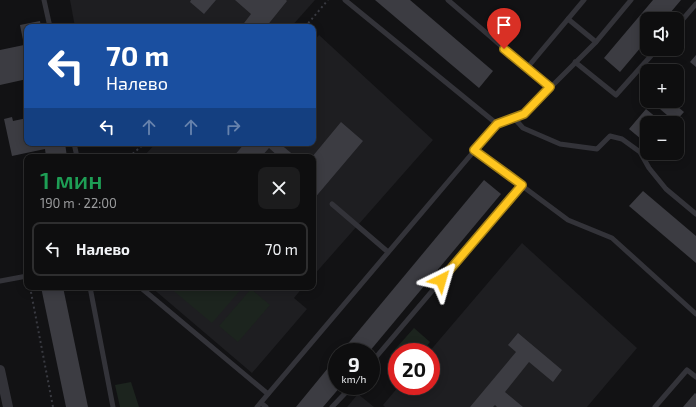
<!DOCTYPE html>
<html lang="ru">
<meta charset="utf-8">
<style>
:root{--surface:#0e0e0f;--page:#1c1c1d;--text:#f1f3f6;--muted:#9b9c9e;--line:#2e2e2f}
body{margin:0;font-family:"Exo 2",sans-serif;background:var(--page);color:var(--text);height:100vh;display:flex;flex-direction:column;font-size:15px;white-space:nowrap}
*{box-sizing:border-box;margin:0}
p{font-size:13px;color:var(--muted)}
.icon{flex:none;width:22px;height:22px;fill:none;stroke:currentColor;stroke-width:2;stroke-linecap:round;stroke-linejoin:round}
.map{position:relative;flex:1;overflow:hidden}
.drawer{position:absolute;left:24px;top:154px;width:292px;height:136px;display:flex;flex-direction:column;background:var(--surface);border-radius:8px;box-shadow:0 2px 10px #0003,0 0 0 1px var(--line)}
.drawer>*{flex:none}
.top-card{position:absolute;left:24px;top:24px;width:292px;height:122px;border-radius:8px;box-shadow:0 2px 10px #0003,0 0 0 1px var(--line);background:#1a4fa0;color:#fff;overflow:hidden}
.controls{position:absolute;left:640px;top:12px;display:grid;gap:8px}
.controls a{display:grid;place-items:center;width:44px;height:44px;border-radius:8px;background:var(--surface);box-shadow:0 2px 10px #0003,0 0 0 1px var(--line);font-size:20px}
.speed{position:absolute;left:328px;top:343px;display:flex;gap:8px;font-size:20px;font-weight:700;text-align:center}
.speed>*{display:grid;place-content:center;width:52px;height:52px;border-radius:50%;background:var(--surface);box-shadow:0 2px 10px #0003,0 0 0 1px var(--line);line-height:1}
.speed small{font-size:10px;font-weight:400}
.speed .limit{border:6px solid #d22;background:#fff;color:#111}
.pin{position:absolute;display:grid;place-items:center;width:34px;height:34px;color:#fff;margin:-41px -17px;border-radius:50% 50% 50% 0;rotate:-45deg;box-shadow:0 0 4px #0007}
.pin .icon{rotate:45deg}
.me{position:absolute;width:44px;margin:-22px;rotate:40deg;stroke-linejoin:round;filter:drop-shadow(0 0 3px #0008)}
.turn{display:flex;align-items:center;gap:14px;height:84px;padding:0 16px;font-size:18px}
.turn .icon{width:52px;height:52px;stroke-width:2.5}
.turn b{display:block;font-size:28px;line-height:34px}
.lanes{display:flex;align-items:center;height:38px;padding:0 16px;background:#0003;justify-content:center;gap:20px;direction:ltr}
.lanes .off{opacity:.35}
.round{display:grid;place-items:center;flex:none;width:42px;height:42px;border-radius:8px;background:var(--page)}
.headline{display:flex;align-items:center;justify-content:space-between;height:68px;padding:0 16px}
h1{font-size:24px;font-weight:600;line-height:30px;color:#1e9e55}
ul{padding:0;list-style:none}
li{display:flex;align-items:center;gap:12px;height:54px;margin:0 8px 6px;padding:0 8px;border:2px solid var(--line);border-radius:8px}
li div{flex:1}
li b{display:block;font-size:15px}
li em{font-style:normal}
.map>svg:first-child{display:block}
</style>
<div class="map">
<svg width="696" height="407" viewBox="0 0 696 407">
<rect width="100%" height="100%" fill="#121214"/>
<g fill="#1e1e21">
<path d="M70,0H315L291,27H75Z"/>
<path d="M319,35L433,140L313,276V157H143L156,143H313V42Z"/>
<path d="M522,243L637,348L587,407H385L383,405L399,386H431V352H429Z"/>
<path d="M151,287H303L294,298L307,309L252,373Z"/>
<path d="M358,394L374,407H347Z"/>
</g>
<g fill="#1c241e">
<path d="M169,287H243L212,323Z"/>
<path d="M251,289L270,305L238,342L219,326Z"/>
<path d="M414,328L430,342L422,352H397V362L390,355Z"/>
<path d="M131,382L139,407H120L115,385Z"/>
</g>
<g fill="#3c3c42">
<path d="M191,0H216L204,14L190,2Z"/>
<path d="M235,0H286L287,1L266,27H241L251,14Z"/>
<path d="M375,0H410L493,71L479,88Z"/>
<path d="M653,0H681L665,19H647V40L620,72L604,58Z"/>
<path d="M40,21L41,27H27V79L0,85V50L24,45L20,25Z"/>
<path d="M696,55V67L690,62Z"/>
<path d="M667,101H671L684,112L675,122L660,109Z"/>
<path d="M646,109L663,123H647V144L629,129Z"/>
<path d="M12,117L13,121L27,118V143H65L67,157H46L45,149L12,156L4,119Z"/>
<path d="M341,122L363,141L313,200V157H312Z"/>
<path d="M245,143H279L296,157H279L269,148L261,157H233Z"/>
<path d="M484,180L501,194L369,352H341Z"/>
<path d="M643,191L696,236V263L629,206Z"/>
<path d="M41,287H63L88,407H66Z"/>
<path d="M518,333L562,370L553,382L529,362L505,392L523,407H497L495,405L493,407H470L516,352L508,345Z"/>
<path d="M337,357V386H341L323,407H296Z"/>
<path d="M695,393L696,394V407H683Z"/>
</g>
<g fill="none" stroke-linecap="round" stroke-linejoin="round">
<g stroke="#393a41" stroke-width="2" stroke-dasharray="2 3" stroke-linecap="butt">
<path d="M305,27L328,0"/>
<path d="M129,157L145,143"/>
<path d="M30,287L53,407"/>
</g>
<g stroke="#333339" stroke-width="5">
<path d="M44,0L50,27"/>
<path d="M345,0L497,124"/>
<path d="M448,0L527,68L550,87"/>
<path d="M568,19L596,42"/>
<path d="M677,26L696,4"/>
<path d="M575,62L616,95L657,49"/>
<path d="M527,68L584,0"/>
<path d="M514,118L523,128L560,144L597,149L610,136L622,139L640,152L649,168L666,189L696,214"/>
<path d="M74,143L77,157"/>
<path d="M474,150L568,220L612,238L696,314"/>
<path d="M332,204L388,252"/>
<path d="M0,281L27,276"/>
<path d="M90,287L113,407"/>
<path d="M140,287L268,394"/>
<path d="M371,363L522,185"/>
<path d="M261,403L266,407"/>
<path d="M257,407L497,124L524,114L596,42L631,0"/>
<path d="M332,407L352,386"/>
<path d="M655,407L687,370L696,377"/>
</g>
<path stroke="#333339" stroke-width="10" d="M0,370L8,407"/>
</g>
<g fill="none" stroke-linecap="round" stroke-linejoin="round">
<defs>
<path id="route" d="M441,280L522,185L474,150L497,124L524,114L550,87L504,49"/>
</defs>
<use href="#route" stroke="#a68114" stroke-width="10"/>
<use href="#route" stroke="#ffc61f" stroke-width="7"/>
</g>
</svg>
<div class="controls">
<a><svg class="icon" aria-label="sound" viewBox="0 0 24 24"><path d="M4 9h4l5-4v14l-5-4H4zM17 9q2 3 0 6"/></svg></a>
<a>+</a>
<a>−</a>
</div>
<div class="speed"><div>9<small>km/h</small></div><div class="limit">20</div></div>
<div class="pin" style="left:504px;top:49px;background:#d93025"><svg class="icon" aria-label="arrive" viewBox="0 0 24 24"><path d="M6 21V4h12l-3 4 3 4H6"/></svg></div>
<svg class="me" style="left:441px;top:280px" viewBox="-20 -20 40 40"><path d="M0-17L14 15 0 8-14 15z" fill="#ffc61f" stroke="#fff" stroke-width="4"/></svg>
<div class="top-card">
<div class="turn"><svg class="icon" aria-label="left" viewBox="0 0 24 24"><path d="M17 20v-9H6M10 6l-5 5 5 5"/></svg><div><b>70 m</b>Налево</div></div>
<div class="lanes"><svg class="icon" aria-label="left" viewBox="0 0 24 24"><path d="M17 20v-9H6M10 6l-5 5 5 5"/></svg><svg class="icon off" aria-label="ahead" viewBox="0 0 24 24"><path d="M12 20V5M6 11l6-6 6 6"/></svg><svg class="icon off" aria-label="ahead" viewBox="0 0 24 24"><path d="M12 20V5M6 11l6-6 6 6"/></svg><svg class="icon off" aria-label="right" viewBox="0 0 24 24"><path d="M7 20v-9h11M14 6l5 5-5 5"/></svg></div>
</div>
<section class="drawer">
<div class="headline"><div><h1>1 мин</h1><p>190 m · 22:00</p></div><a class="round"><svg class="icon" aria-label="close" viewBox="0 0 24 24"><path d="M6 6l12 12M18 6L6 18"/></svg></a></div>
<ul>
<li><svg class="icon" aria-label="left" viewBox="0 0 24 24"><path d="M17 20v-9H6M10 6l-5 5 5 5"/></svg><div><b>Налево</b></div><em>70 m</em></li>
</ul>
</section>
</div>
